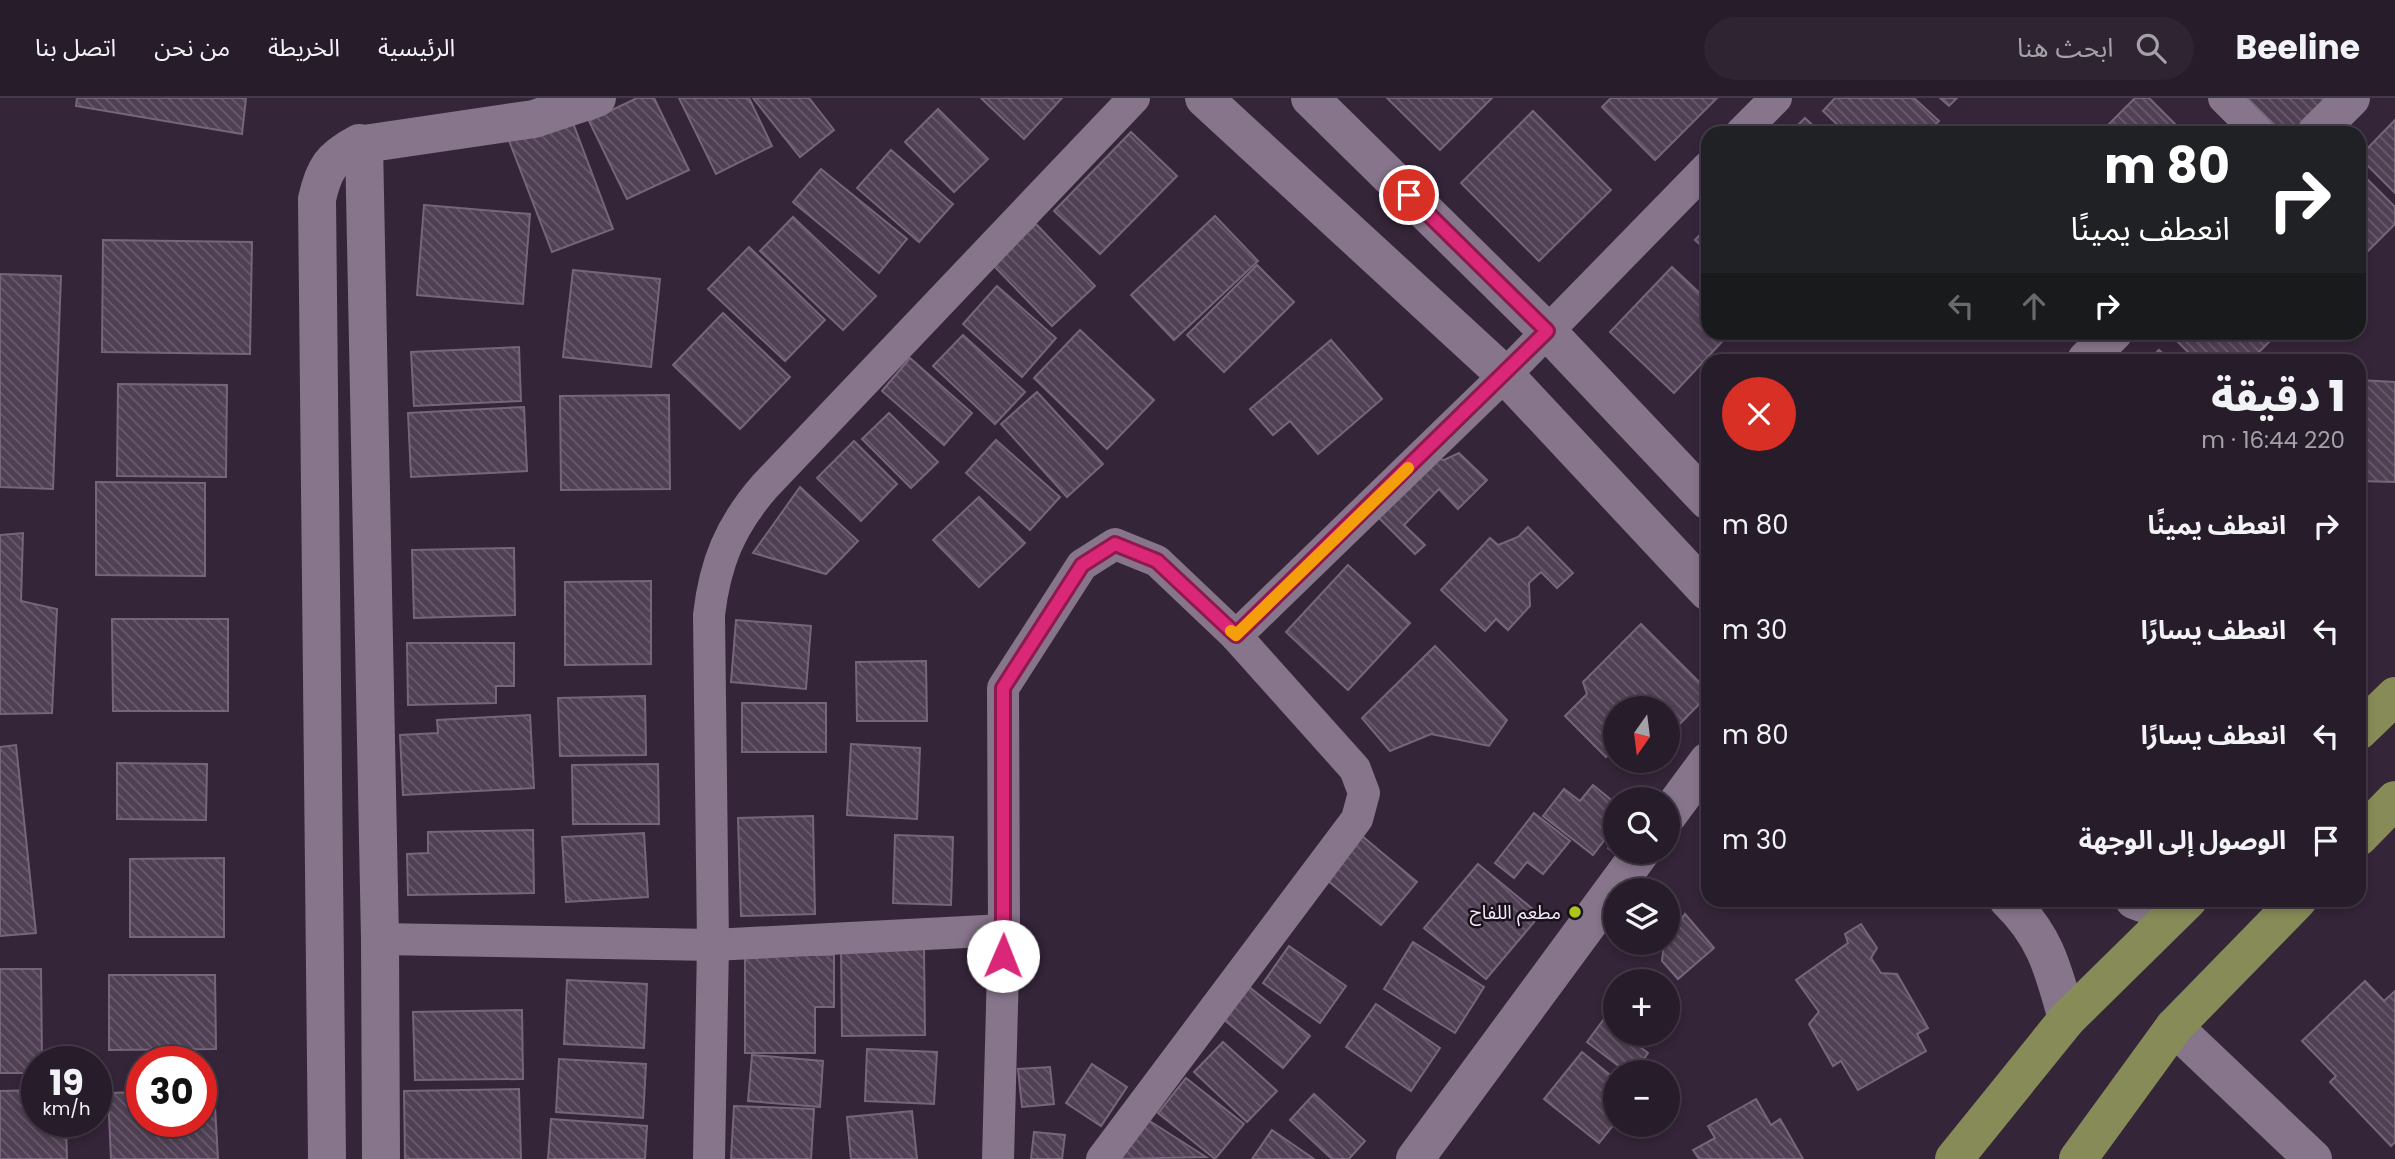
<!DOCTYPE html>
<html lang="ar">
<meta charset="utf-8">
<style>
:root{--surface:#271c2a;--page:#2f2532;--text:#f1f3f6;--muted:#a4a1a8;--line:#433a47}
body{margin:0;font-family:Poppins,"Noto Sans Arabic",sans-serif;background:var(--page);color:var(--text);direction:rtl;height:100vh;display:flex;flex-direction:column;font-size:26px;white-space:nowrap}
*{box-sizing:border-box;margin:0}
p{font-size:23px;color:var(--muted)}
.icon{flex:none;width:38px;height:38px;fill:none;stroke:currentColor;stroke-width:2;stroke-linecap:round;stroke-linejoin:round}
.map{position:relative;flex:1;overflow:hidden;direction:ltr}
.drawer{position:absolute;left:1701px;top:256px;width:665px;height:553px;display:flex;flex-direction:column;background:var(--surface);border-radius:21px;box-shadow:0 4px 10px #0003,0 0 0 2px var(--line);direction:rtl}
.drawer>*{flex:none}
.guide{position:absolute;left:1701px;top:28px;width:665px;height:214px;border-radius:21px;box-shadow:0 4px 10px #0003,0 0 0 2px var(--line);direction:rtl;background:#202124;color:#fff;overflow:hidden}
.needle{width:46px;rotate:194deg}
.tools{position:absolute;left:1603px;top:598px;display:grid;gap:14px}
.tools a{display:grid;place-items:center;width:77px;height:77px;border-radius:50%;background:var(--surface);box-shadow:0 4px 10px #0003,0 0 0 2px var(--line);font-size:35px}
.speed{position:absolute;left:21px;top:948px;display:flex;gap:14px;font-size:35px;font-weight:700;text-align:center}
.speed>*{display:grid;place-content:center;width:91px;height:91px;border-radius:50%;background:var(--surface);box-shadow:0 4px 10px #0003,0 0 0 2px var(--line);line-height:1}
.speed small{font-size:18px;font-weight:400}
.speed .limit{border:10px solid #d22;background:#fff;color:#111}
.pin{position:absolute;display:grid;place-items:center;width:60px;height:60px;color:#fff;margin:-30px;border:4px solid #fff;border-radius:50%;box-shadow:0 2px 7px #0007}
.me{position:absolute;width:77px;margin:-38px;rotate:1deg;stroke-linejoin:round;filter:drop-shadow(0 0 5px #0008)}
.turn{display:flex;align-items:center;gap:24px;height:147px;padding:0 21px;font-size:32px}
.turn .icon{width:91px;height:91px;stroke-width:2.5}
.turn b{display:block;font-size:49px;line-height:60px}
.lanes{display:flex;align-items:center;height:66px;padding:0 21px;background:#0003;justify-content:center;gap:35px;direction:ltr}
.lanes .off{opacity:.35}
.round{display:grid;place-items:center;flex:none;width:74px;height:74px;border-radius:37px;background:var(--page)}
.summary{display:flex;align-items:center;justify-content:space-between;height:119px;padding:0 21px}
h1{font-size:42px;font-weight:800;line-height:52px}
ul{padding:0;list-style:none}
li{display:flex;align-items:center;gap:21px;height:105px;padding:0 21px}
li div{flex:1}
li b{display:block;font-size:26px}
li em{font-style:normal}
header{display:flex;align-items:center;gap:42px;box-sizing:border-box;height:98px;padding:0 35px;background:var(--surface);border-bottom:2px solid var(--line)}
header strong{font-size:33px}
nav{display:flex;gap:38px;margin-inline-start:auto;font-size:24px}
.search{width:490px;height:63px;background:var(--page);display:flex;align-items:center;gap:18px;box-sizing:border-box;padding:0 24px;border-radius:38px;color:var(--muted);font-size:26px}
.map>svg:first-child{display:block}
</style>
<header>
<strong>Beeline</strong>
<div class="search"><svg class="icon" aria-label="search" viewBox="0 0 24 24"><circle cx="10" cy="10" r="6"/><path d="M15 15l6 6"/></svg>ابحث هنا</div>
<nav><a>الرئيسية</a><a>الخريطة</a><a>من نحن</a><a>اتصل بنا</a></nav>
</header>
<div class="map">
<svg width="2395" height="1061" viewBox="0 0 2395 1061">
<defs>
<pattern id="building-back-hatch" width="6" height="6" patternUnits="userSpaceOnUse" patternTransform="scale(1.75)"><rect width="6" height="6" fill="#504054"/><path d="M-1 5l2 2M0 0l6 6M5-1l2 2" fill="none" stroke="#6a5c6d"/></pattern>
</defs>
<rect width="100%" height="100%" fill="#342538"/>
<g fill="url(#building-back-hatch)" stroke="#77667b" stroke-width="2">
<path d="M77,0H246L242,36L76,8Z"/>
<path d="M637,0H654L689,72L627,101L589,23Z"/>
<path d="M679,0H749L772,48L716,76Z"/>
<path d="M753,0H809L834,32L800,59Z"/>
<path d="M981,0H1062L1024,41Z"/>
<path d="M1387,0H1492L1440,52Z"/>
<path d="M1611,0H1717L1655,62L1602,9Z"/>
<path d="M1835,0H1914L1939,23L1927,35H1846L1823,13Z"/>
<path d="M1940,0H1957L1949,8Z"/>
<path d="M2135,0H2149L2184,35H2100Z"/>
<path d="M2247,0H2328L2293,35H2283Z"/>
<path d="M938,11L988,61L954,94L905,44Z"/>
<path d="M1533,13L1611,92L1539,163L1461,85Z"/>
<path d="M570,17L613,131L552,154L508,40Z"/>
<path d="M1805,20L1821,35H1790Z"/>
<path d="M2395,22V95L2359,59Z"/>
<path d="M1131,34L1177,78L1100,156L1054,113Z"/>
<path d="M891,52L953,106L919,144L857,90Z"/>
<path d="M821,71L907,141L879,175L793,104Z"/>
<path d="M2359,73L2395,109V126L2359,162Z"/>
<path d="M424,107L530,116L523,206L417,197Z"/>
<path d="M1215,118L1258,163L1174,242L1131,197Z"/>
<path d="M793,119L876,198L843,232L760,153Z"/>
<path d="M1036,126L1095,188L1052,228L993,167Z"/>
<path d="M1708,128V154L1695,142Z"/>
<path d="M103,142L252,144L250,256L102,254Z"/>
<path d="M749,149L825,222L785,263L708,191Z"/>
<path d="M1257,167L1294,204L1224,274L1187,237Z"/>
<path d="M1672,169L1708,203V234H1731L1674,295L1610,234Z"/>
<path d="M573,172L660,181L651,269L563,259Z"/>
<path d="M0,176L61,178L53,391L0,389Z"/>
<path d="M997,188L1056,240L1022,279L963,226Z"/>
<path d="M723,215L790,279L740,331L673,267Z"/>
<path d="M1080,232L1154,302L1107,351L1034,280Z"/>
<path d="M2058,234H2074L2065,242Z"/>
<path d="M2168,234H2278V235L2251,262H2196Z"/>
<path d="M963,237L1025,294L995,326L933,268Z"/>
<path d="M1331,242L1382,301L1318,356L1290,323L1273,337L1250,311Z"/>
<path d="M519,249L521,303L414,308L411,254Z"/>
<path d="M2159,252L2170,262H2149Z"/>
<path d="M910,260L972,315L944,347L882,293Z"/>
<path d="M2359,282L2395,284V384L2359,383Z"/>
<path d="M118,286L227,287L226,379L117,378Z"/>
<path d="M1037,294L1103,366L1067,399L1001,326Z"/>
<path d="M669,297L670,391L561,392L560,298Z"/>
<path d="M524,309L527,373L411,379L408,315Z"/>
<path d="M889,315L938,364L911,390L862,341Z"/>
<path d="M996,342L1060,399L1030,432L966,375Z"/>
<path d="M854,343L897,386L861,423L817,380Z"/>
<path d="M1459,355L1487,382L1458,411L1439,391L1404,427L1425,447L1415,456L1372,413L1427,359L1444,362Z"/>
<path d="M96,384L205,385V478L96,477Z"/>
<path d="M800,389L858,443L826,476L753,455Z"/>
<path d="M979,399L1025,445L979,489L933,442Z"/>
<path d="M1528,429L1573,475L1557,490L1541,474L1529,485L1530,508L1508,532L1496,521L1485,533L1441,492L1490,440L1498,447L1518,439Z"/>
<path d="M23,435L21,503L57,511L52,615L0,616V437Z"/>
<path d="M514,450L515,517L414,520L412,452Z"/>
<path d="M1348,467L1410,525L1348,592L1286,534Z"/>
<path d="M651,483V566L565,567V484Z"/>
<path d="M112,521H228V613H113Z"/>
<path d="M736,522L811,528L806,591L731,584Z"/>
<path d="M1641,526L1708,593V597L1668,638V611H1615V650L1606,659L1565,618L1587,596L1583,584Z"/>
<path d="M407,545H514V588H496V605L408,607Z"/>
<path d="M1435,548L1507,622L1489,648L1431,636L1390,653L1362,620Z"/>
<path d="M926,563L927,623H857L856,564Z"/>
<path d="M645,598L646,657L560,658L558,600Z"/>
<rect x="742" y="605" width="84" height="49"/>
<path d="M530,617L534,690L403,697L400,637L438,635L437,622Z"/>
<path d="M851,646L920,650L917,721L847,717Z"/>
<path d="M16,647L36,835L0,838V649Z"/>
<path d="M117,665L207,666L206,722L117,721Z"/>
<path d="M658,666L659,726H573L572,667Z"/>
<path d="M1593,687L1615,705V735L1612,732L1593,757L1543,718L1564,691L1580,703Z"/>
<path d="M1534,715L1570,743L1543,776L1527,764L1514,780L1495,765Z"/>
<path d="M813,718L815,816L741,818L738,720Z"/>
<path d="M533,732L534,795L408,797L407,756L428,755V734Z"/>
<path d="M644,735L648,799L566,804L562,739Z"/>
<path d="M895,737L953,739L951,807L893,805Z"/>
<path d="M1362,738L1417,784L1381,827L1326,781Z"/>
<path d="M1615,741V754H1634L1626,765L1608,750Z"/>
<path d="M224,760V839H130V761Z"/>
<path d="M1478,766L1540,817L1486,881L1424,830Z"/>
<path d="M1685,816L1714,850L1678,881L1662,863L1664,846L1668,845V840Z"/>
<path d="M1861,826L1877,850L1871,860L1881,875L1897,876L1928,930L1917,936L1926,953L1858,992L1841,963L1833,968L1809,926L1819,914L1796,882L1848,845L1845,836Z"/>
<path d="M1413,844L1484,889L1455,935L1384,891Z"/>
<path d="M1289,848L1346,888L1320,925L1263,885Z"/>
<path d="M924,850L925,937L842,938L841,851Z"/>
<path d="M745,857H834V909H815V955H745Z"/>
<path d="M0,871H41L42,964H37V975H0Z"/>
<path d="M1652,875L1664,884H1645Z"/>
<path d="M109,877H215L216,951L109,952Z"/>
<path d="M567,882L647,886L644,950L564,946Z"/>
<path d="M2365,883L2384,903L2395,893V1044L2391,1048L2330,984L2336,978L2302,943Z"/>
<path d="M1668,887L1675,893L1668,902Z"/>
<path d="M1248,888L1310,938L1283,970L1222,920Z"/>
<path d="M1376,906L1440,950L1411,993L1346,949Z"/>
<path d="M1615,906V936H1623L1648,955L1634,975H1628L1587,944Z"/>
<path d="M522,912L523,981L415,982L413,914Z"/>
<path d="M1223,944L1277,993L1247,1024L1194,974Z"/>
<path d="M867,951L937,954L934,1006L865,1003Z"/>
<path d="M1582,954L1615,981V1025L1599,1045L1544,1001Z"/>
<path d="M752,957L823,963L820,1009L748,1003Z"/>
<path d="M559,961L646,966L643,1020L556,1014Z"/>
<path d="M1092,966L1127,989L1101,1028L1066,1005Z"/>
<path d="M1050,969L1054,1006L1022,1009L1018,971Z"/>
<path d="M1186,980L1244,1026L1215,1061L1158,1015Z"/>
<path d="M201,991H214L218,1061H111L108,995L142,994V1024H201Z"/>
<path d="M519,991L521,1061H405L404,993Z"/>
<path d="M37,992V1024H66L67,1061H0V993Z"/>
<path d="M1314,996L1365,1043L1349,1061H1332L1290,1022Z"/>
<path d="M1756,1001L1771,1027L1780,1021L1803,1061H1699L1693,1052L1715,1040L1708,1028Z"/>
<path d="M734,1008L814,1011L811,1061H731Z"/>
<path d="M912,1013L917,1061H851L847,1019Z"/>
<path d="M1145,1020L1206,1059L1118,1061Z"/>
<path d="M551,1021L647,1028L645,1061H548Z"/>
<path d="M1272,1032L1314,1061H1252Z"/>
<path d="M1034,1034L1065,1037L1062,1061H1031Z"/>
</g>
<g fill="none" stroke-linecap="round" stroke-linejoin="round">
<g stroke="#87758b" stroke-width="32">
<path d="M2224,0L2259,35"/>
<path d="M1741,35L1776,0"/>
<path d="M1236,538L1505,277L1708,69"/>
<path d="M380,841L713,847L1004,832"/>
<path d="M709,1061L713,847L709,517C715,465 730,428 765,388L1134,0"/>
<path d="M998,1061L1004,832L1003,590L1082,467L1115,446L1157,463L1236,538L1355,671L1364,695L1357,721L1102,1061"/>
</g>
<g stroke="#87758b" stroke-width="38">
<path d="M1204,0L1505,277L1708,494"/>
<path d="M1310,0L1547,233L1708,403"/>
<path d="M2316,35L2351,0"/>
<path d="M364,46L380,841L381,1061"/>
<path d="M2086,262L2114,234"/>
<path d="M1668,717L1708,663"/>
<path d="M2008,802C2046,839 2053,871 2067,921"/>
<path d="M2134,802L2173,816"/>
<path d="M2174,929L2313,1061"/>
<path d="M327,1061L317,101C324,70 331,60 359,45L364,46L534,21L597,0"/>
<path d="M1415,1061L1641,754"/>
</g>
<g stroke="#868b57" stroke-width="38">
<path d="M2359,633L2395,598"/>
<path d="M2359,739L2395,702"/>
<path d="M1954,1061L2067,921L2188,802"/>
<path d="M2078,1061L2174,929L2298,802"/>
</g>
</g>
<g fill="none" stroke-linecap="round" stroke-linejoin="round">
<defs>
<path id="route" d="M1003,858V590L1082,467L1115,446L1157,463L1236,537L1547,233L1409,97"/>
</defs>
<use href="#route" stroke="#8e194d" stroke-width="18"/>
<use href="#route" stroke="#db2777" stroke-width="12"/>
<path stroke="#f59e0b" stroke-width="12" d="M1231,533L1236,537L1408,370"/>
</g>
<circle fill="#abc615" stroke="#18111a" stroke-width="2.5" cx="1575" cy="814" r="7"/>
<g text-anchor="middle" stroke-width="5" stroke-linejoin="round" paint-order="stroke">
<g font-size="19" fill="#f3e9f5" stroke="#18111a" text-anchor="end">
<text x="1561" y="821">مطعم اللفاح</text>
</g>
</g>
</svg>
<div class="tools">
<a><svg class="needle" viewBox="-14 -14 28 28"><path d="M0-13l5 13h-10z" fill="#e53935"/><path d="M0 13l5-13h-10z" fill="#a4a1a8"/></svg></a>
<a><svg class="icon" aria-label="search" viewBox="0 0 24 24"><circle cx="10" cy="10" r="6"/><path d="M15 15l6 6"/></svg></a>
<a><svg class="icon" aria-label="layers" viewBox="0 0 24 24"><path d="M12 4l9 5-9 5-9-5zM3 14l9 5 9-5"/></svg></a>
<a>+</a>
<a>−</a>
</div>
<div class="speed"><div>19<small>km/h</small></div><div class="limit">30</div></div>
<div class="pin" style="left:1409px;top:97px;background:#d93025"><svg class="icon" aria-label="arrive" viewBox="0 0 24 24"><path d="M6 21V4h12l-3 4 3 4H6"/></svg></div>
<svg class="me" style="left:1003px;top:858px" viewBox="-20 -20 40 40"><circle r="19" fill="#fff"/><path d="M0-13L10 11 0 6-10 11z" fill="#db2777"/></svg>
<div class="guide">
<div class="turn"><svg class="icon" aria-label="right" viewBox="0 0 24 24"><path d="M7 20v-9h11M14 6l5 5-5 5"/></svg><div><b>80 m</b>انعطف يمينًا</div></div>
<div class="lanes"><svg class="icon off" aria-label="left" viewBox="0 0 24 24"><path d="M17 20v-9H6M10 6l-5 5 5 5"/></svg><svg class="icon off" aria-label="ahead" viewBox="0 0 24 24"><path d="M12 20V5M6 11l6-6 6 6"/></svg><svg class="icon" aria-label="right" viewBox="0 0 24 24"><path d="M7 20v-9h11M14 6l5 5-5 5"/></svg></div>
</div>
<section class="drawer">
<div class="summary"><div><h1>1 دقيقة</h1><p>220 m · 16:44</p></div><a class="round" style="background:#d93025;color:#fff"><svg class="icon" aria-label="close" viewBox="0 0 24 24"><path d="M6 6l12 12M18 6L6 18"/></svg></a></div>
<ul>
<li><svg class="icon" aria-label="right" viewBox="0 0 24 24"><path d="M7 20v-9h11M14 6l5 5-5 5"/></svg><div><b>انعطف يمينًا</b></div><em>80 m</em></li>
<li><svg class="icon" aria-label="left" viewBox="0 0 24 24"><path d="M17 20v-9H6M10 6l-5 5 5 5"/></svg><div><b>انعطف يسارًا</b></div><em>30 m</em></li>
<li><svg class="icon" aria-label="left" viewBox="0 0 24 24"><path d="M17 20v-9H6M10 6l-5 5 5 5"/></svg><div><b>انعطف يسارًا</b></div><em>80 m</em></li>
<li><svg class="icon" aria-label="arrive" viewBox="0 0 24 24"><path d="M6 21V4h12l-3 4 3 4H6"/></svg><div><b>الوصول إلى الوجهة</b></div><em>30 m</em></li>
</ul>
</section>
</div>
